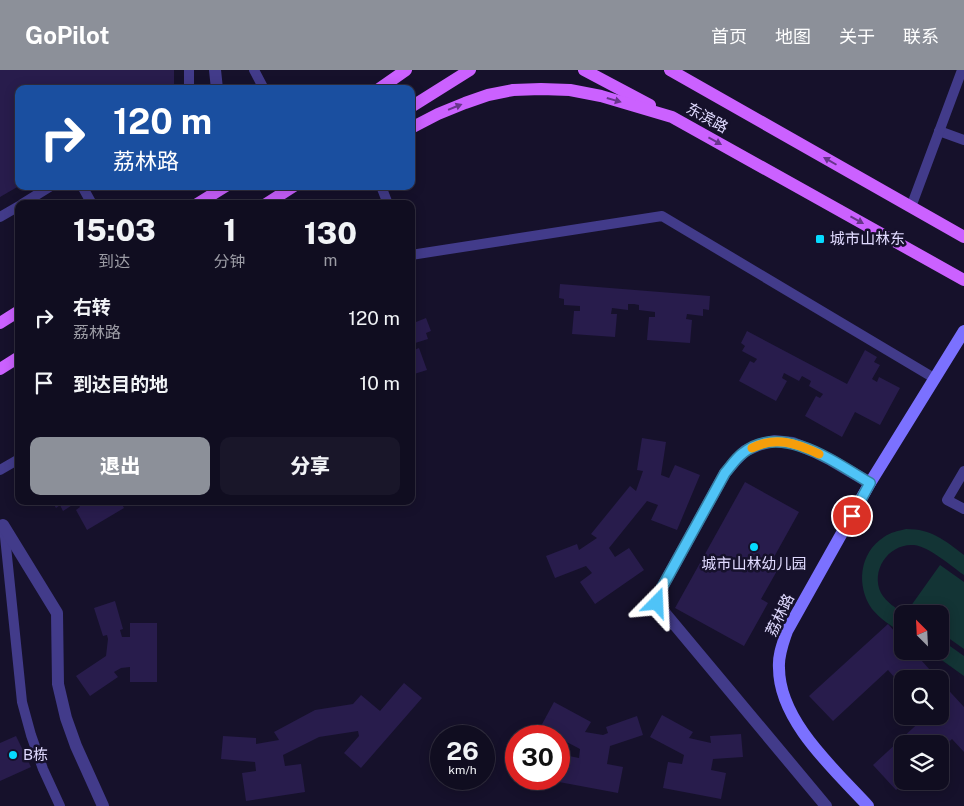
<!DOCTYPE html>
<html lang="zh">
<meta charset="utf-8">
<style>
:root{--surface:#100d20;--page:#191629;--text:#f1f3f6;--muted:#9c9ca5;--line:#302d3e;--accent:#8c9099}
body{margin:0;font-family:"Public Sans","Noto Sans SC",sans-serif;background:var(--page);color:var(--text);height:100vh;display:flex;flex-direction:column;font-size:19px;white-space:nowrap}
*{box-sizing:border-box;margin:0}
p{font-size:16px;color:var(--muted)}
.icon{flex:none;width:28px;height:28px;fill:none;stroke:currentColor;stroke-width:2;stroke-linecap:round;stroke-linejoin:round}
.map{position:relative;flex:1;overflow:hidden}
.panel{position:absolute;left:15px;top:130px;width:400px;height:305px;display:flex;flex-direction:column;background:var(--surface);border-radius:10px;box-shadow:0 2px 12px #0003,0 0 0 1px var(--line)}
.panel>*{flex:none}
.hud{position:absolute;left:15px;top:15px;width:400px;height:105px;border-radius:10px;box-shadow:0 2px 12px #0003,0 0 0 1px var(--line);background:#1a4fa0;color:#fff;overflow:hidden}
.needle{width:32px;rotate:336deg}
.tools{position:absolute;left:894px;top:535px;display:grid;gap:10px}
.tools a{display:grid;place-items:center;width:55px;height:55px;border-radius:10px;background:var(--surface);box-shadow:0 2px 12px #0003,0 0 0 1px var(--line);font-size:25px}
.speed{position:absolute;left:430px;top:655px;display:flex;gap:10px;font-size:25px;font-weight:700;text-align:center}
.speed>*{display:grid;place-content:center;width:65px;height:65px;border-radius:50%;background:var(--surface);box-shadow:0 2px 12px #0003,0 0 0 1px var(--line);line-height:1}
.speed small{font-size:12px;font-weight:400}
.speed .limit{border:8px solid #d22;background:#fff;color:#111}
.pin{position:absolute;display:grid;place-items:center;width:42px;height:42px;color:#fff;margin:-21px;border:2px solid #fff;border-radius:50%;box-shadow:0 1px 5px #0007}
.me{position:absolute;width:55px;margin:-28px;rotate:21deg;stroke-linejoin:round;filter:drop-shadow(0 0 4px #0008)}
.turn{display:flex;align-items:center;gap:18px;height:105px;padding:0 15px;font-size:22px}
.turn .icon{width:65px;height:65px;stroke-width:2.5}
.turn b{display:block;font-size:35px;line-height:42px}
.eta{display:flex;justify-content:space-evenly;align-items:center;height:85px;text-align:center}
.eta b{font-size:30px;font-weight:800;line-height:35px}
.action{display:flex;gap:10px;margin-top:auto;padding:10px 15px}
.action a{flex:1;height:58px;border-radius:10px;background:var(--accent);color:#fff;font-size:20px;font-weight:800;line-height:58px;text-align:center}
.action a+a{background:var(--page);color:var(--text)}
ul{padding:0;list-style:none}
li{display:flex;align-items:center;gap:15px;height:65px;padding:0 15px}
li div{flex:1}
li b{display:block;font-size:19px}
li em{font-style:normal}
header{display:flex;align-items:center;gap:30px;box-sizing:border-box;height:70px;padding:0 25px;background:var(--accent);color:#fff}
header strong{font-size:24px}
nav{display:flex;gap:28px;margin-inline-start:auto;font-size:18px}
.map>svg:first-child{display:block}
</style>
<header>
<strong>GoPilot</strong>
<nav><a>首页</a><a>地图</a><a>关于</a><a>联系</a></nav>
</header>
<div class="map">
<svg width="964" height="736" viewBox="0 0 964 736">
<rect width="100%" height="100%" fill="#16112b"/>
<g fill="#133435">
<path d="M906,459C932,459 944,470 964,485V505C951,496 930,477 914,475C889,473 870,500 881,523C886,532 896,538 904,544H902V563C892,556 880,549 872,539C856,516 859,483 884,467C891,462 898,461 906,459Z"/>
<path d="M940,495L964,512V579L940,562V544H913L908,540Z"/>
<path d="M940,569L964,586V606L929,581H940Z"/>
</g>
<g fill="#281c4c">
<path d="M0,0H174V19H19V116L0,127Z"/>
<path d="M560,214L710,226L709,240L703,239V246L687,244L686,249L692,250L690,273L647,270L649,247H655V242L639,240V235L634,234H628V240L612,238L611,244H617L615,267L572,264L574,241H580V236L564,235V229L559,228Z"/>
<path d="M426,248L431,261L426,263L428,269L412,274L414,280L419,278L427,300L411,305V254Z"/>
<path d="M747,261L847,314L865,280L877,287L874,292L880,295L872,309L877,312L879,307L900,318L880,355L855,342L842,367L805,346L816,326L820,328L823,324L809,316L811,311L802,306L799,311L784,303L782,308L787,311L776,331L739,311L750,291L754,293L757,289L742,281L745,276L741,273Z"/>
<path d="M642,368L666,372L661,405L669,408L675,395L700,405L677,460L651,450L658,435L647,431L609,478L615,487L629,478L644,500L595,534L580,512L592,503L586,496L555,508L546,486L577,474L579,480L597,468L591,464L630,416L636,421L643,401L637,400Z"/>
<path d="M745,412L799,442L774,487L782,492L761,529L768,533L744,576L675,538Z"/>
<path d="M52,431H120L124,438L87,460L76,440L80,437L77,432L63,441L60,435L56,438Z"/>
<path d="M115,531L123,559L120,560L122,567H130V553H157V612H130V597L121,598L114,602L118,607L90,626L76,606L106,586L108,569L107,565L103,566L94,538Z"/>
<path d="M888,554L902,570V581H913L938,609H902V616L888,600L833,651L809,626Z"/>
<path d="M940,611L964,637V682L952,669L940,680V674H902V711H906L896,720L873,695L926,646H940Z"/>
<path d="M404,613L422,628L361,698L344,683L359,666L358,661L319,667L283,685L285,696L301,694L305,722L246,731L242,703L256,701L255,692L221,689L223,666L256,668V674L279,670L274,662L315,640L353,634L361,625L380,641Z"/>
<path d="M554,632L591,652L585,662L603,665L608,663L606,657L637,646L643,665L610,676L607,694L623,697L618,723L559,712L564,685L579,688L580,679L559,668V666H556L540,658Z"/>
<path d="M662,645L693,662L689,668L711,673L710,666L741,664L743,687L713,689L711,700L726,703L721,729L663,718L668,692L682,694L684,685L650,667Z"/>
<path d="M16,666L31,697L0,711V673Z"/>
</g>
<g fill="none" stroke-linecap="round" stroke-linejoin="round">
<g stroke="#423b8a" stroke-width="10">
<path d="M189,0V19"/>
<path d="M254,0L264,19"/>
<path d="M939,61L964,70"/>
<path d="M82,116L92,134"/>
<path d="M381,116L388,134"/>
<path d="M22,134L51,116"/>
<path d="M911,137L962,0"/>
<path d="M0,147L19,136"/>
<path d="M411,185L662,146L934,308"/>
<path d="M0,400L19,389"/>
<path d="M964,401L947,430L964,439"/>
<path d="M4,457L22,632L31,665L43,699L60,736"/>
</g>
<g stroke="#423b8a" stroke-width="12">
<path d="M215,0L217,19"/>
<path d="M3,455L57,543L58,614L66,648L76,676L103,736"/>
<path d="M826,736L664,542L657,533L659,523L725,403L735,391L745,381L758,375L774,371L793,373L815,382L831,390L870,413"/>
</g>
<path stroke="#7b71ff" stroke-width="12" d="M868,736C835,700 779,651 779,598C778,585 783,573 787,561L870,413L964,261"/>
<g stroke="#cb61ff" stroke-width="12">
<path d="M584,0L650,35"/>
<path d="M670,0L964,167"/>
<path d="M379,19L406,0"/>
<path d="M411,37L470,0"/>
<path d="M411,58L438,44L465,33L488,25L513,20L541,19L570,20L601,26L672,47L964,210"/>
<path d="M197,134L226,116"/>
<path d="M266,134L294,116"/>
<path d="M0,253L19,241"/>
<path d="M0,299L19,287"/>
</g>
</g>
<defs><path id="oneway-solid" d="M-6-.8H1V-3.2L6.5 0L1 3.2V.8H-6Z" transform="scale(1.25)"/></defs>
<g fill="#67358a">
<use href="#oneway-solid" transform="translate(614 30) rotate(16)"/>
<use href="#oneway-solid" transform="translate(455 37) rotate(-22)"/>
<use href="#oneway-solid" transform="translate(715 71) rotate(29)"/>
<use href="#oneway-solid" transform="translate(830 91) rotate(-150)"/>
<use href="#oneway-solid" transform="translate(857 150) rotate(29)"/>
</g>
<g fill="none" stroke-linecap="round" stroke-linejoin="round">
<defs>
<path id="route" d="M657,533L659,523L725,403C731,396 736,388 743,383C782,352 836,393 870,413L852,446"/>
</defs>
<use href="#route" stroke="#337fa1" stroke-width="12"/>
<use href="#route" stroke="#4fc3f7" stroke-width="9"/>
<path stroke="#f59e0b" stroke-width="9" d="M752,378C776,366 796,373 819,384"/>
</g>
<g fill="#06dbff" stroke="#16112b" stroke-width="2">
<rect x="815" y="164" width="10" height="10" rx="2.5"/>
<circle cx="754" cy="477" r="5"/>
<circle cx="13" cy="685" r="5"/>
</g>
<g text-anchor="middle" stroke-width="5" stroke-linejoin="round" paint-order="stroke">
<g font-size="15" fill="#e0daff" stroke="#16112b">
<text transform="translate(707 48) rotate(29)" y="5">东滨路</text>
<text transform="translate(780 545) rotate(-64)" y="5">荔林路</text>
</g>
<g font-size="15" fill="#e0daff" stroke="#16112b" text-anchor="start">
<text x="830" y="174">城市山林东</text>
<text x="754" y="499" text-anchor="middle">城市山林幼儿园</text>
<text x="23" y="690">B栋</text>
</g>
</g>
</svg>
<div class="tools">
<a><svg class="needle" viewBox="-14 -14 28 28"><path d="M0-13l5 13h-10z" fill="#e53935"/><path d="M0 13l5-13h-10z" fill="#9c9ca5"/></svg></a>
<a><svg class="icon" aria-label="search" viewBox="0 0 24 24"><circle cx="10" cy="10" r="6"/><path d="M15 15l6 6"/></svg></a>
<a><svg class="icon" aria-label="layers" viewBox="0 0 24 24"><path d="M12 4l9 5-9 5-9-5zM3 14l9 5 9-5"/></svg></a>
</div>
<div class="speed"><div>26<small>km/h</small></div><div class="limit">30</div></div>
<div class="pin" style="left:852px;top:446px;background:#d93025"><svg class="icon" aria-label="arrive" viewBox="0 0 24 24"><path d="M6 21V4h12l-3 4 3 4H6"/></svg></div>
<svg class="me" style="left:657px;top:533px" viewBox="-20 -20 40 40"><path d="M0-17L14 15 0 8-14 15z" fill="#4fc3f7" stroke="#fff" stroke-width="4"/></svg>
<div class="hud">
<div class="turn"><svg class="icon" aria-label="right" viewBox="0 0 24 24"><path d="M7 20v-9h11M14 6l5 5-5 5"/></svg><div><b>120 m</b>荔林路</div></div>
</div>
<section class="panel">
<div class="eta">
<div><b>15:03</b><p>到达</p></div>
<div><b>1</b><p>分钟</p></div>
<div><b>130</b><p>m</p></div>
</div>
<ul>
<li><svg class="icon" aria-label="right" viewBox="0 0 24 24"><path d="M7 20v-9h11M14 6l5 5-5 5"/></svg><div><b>右转</b><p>荔林路</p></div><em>120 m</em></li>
<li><svg class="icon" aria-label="arrive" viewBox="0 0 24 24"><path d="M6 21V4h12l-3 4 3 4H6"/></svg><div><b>到达目的地</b></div><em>10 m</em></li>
</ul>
<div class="action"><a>退出</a><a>分享</a></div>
</section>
</div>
